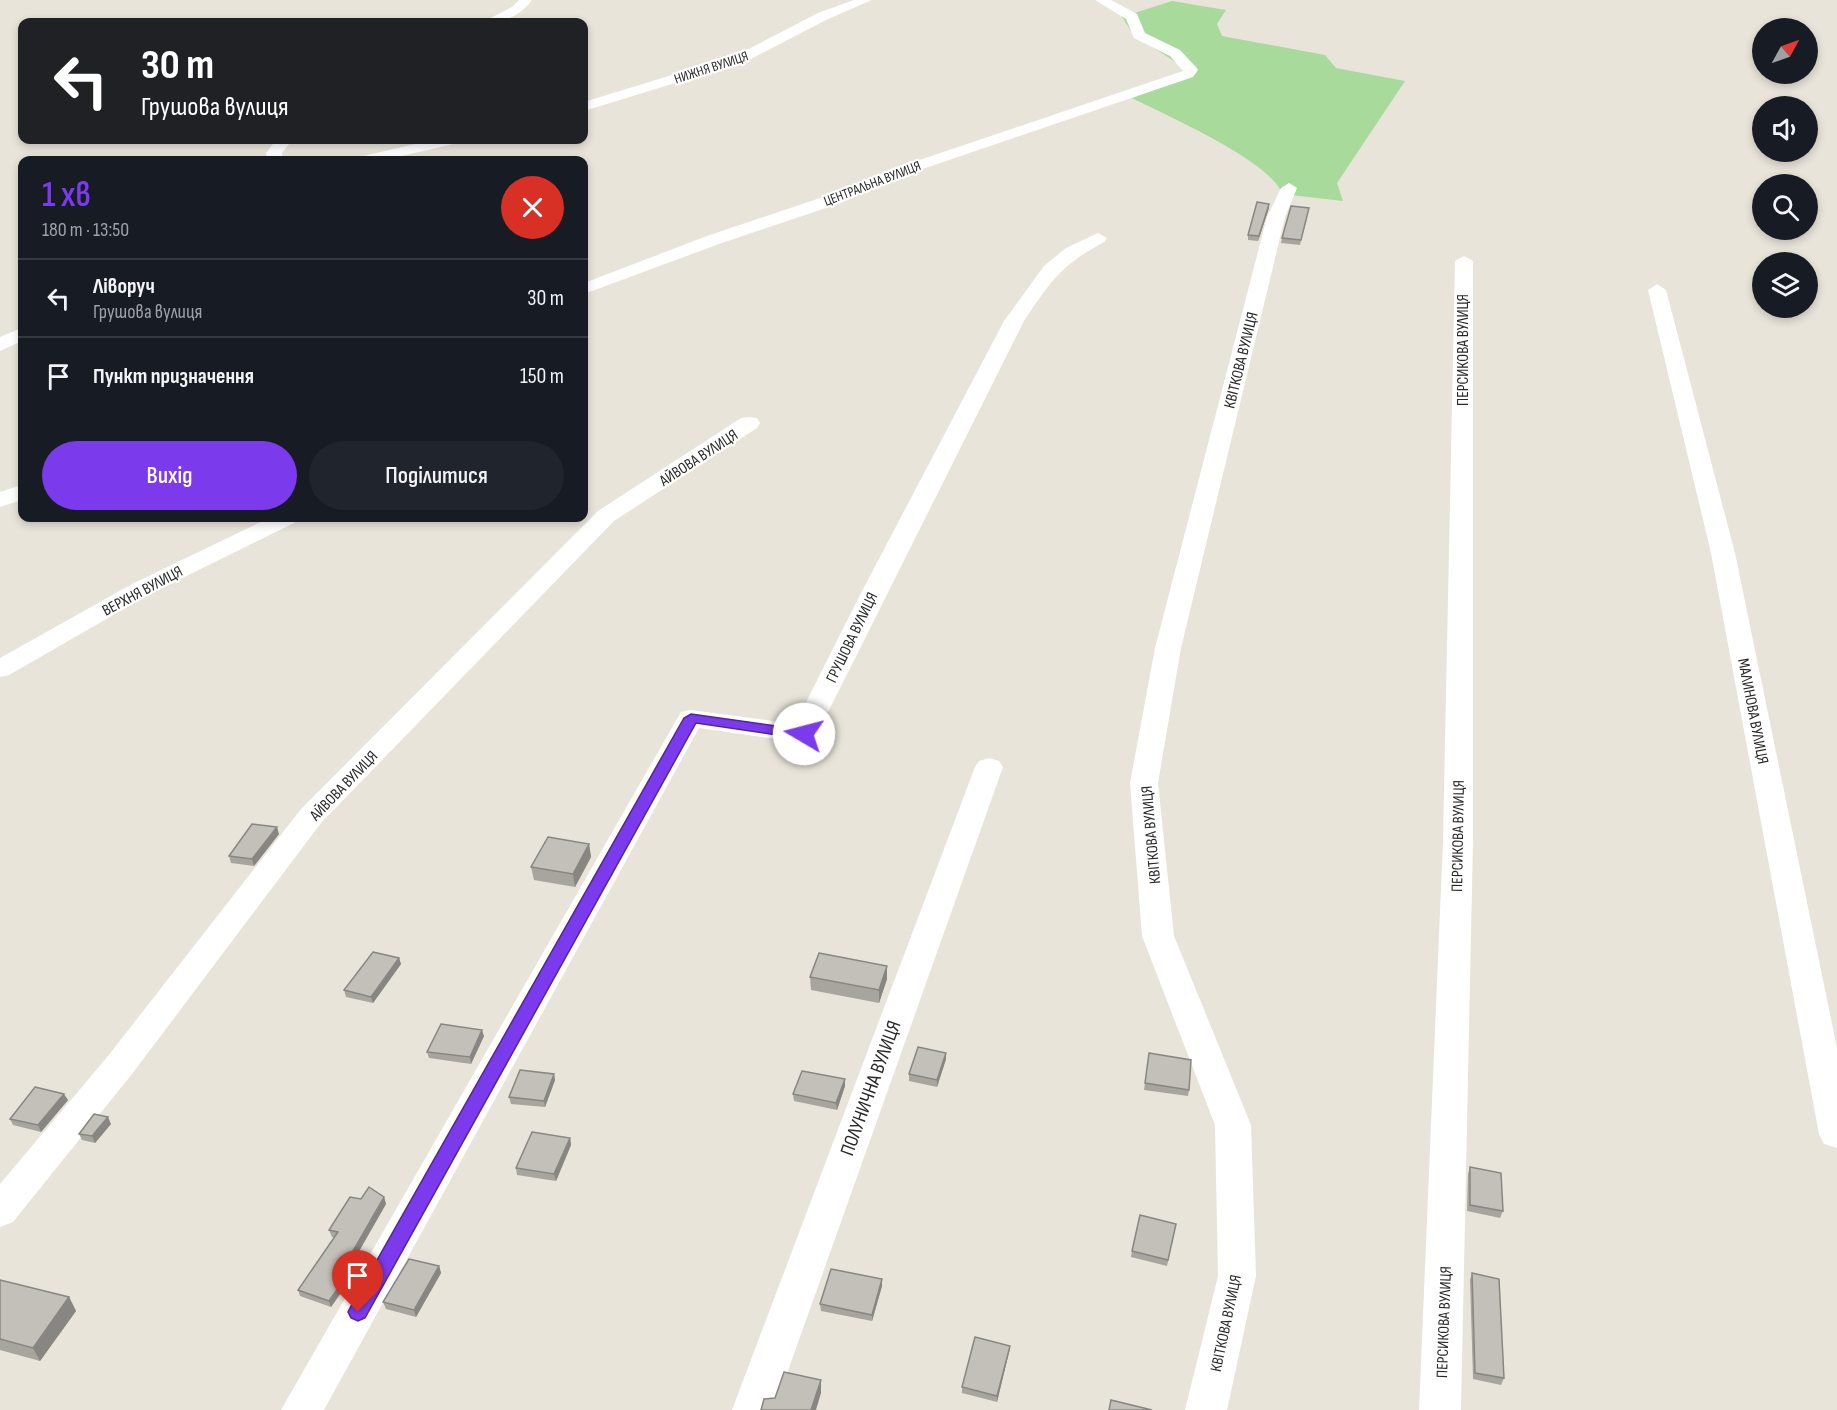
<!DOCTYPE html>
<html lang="uk">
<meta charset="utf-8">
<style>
:root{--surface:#171b24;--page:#20242c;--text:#f1f3f6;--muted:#9ea1a6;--line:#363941;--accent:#7c3aed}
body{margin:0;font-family:"Sofia Sans Condensed",sans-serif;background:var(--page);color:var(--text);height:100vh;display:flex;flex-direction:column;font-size:22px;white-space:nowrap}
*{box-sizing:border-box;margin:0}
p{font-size:20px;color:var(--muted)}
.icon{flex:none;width:33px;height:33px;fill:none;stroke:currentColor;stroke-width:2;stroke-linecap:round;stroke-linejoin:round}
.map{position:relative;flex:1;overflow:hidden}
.details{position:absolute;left:18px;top:156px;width:570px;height:366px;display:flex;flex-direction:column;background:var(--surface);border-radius:12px;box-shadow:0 3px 9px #0003}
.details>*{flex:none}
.banner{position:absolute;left:18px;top:18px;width:570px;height:126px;border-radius:12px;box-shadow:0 3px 9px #0003;background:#202124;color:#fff;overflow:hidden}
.needle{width:39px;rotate:50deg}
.tools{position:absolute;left:1752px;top:18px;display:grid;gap:12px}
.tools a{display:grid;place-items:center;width:66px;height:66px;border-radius:50%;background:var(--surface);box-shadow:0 3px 9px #0003;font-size:30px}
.pin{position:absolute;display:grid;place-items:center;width:51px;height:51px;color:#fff;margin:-62px -26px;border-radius:50% 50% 50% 0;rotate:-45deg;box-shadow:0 0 6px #0007}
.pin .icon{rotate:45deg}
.me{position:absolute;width:66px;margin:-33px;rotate:278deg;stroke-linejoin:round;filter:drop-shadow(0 0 4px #0008)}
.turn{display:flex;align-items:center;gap:21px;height:126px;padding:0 24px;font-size:27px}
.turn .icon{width:78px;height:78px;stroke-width:2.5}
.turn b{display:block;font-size:42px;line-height:51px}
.round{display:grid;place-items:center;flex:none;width:63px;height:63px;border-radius:32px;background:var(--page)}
.headline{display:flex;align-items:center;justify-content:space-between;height:102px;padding:0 24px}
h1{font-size:36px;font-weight:600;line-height:45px;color:var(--accent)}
.primary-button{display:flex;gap:12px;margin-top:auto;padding:12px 24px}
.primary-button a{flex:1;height:69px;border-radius:36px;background:var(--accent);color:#fff;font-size:24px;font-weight:600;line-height:69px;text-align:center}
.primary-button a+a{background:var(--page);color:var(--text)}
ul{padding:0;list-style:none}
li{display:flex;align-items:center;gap:18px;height:78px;padding:0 24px;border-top:2px solid var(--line)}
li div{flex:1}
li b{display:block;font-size:22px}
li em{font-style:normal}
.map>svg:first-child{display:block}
</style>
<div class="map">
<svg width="1837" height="1410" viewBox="0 0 1837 1410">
<rect width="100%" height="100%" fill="#e8e4d9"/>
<path fill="#a8da9b" d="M1172,1L1226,10L1217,24L1222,36L1325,55L1336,68L1405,81L1337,183L1343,201L1282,194C1273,162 1165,115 1132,98L1186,78L1180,65L1133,34L1122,17Z"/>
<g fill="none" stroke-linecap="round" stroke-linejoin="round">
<g fill="#fff" fill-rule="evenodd">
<path d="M519,0H532C520,16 503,24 483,22L512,7Z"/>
<path d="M854,0H872L828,19L747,61L584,111V102L737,55L818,13Z"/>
<path d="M1095,0H1111L1137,14L1145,33L1180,50L1196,67L1198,70L1193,77L902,176L838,204L719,244L584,294V283L707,236L826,196L890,170L1183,71L1170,56L1134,38L1126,19Z"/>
<path d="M276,140H292L282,153L283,160H267L266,153Z"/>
<path d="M433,140H460L458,143L384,160H357L359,157Z"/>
<path d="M1289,183L1297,188L1285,217L1181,648L1158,783L1174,936L1251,1125L1256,1276L1227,1410H1185L1218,1276L1215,1125L1142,936L1130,783L1155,648L1267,217L1281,188Z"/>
<path d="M1098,233L1107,238L1104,242C1060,266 1051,281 1024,321L814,740L804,743L699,728L324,1410H281L681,712L691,710L795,724L860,595L1004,321L1044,266L1066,248Z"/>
<path d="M1464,256L1473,261V840L1461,1410H1419L1443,840L1455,261Z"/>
<path d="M1657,284L1666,290L1735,553L1837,1048V1148L1824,1144L1819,1134L1711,553L1648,290Z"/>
<path d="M22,328V341L0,351V337Z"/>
<path d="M749,417L757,418L760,423L757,428L614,521L321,823L132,1074L13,1222L0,1227V1184L108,1056L301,809L598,511L741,418Z"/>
<path d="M22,485V500L0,507V492Z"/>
<path d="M269,518H298L294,523L150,594L9,675L0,677V658L132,584Z"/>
<path d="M989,758L999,761L1003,767L774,1410H732L975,767L979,761Z"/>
</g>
</g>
<g fill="#a8a59f">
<path d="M1269,208L1258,241L1248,240V235Z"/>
<path d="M1308,213L1300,245L1281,243L1282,238Z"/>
<path d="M279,834L254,866L231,863L229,856Z"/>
<path d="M589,844L591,857L575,887L534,880L531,867Z"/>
<path d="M399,958L401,964L373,1003L346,997L344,990Z"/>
<path d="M887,966V979L879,1003L811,990L810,977Z"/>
<path d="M484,1036L471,1064L429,1058L427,1052Z"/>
<path d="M946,1053V1059L937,1087L909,1081V1074Z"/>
<path d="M1149,1053L1189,1090L1188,1096L1144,1090Z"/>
<path d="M554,1074L555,1080L545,1107L511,1104L509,1097Z"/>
<path d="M845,1079V1086L837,1110L794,1101L793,1094Z"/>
<path d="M68,1100L41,1132L13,1125L10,1119Z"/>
<path d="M111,1124L95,1143L82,1140L79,1134Z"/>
<path d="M570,1138L571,1145L556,1181L517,1175L516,1168Z"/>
<path d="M1470,1167L1503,1211L1500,1218L1467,1211L1468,1174Z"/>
<path d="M384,1197L386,1204L350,1267L354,1274L331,1307L300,1296L298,1290L334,1238L332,1237L329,1230Z"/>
<path d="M1176,1224L1167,1266L1131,1257L1132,1251Z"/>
<path d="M439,1266L441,1273L416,1317L386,1309L383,1302Z"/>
<path d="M1472,1273L1504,1378L1501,1385L1473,1379L1470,1280Z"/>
<path d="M882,1279V1286L872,1321L821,1311L820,1304Z"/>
<path d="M0,1280L69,1297L76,1311L40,1361L0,1350Z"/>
<path d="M1010,1346L1009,1352L997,1402L962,1393V1387Z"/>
</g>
<g fill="#888682">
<path d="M1269,204V208L1258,241L1259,236Z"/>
<path d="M277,827L279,834L254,866L252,859Z"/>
<path d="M589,844L591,857L575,887L573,874Z"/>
<path d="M399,958L401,964L373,1003L371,997Z"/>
<path d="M887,966V979L879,1003V990Z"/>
<path d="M482,1030L484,1036L471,1064L470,1057Z"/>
<path d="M946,1053V1059L937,1087V1080Z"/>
<path d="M554,1074L555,1080L545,1107L544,1101Z"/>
<path d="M845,1079V1086L837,1110L836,1103Z"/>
<path d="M64,1094L68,1100L41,1132L38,1125Z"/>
<path d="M108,1117L111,1124L95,1143L92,1136Z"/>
<path d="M570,1138L571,1145L556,1181L554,1174Z"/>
<path d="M384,1197L386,1204L347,1272L345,1265Z"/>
<path d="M439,1266L441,1273L416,1317L414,1310Z"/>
<path d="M352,1268L354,1274L331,1307L329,1301Z"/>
<path d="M882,1279V1286L872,1321V1315Z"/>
<path d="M69,1297L76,1311L40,1361L33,1348Z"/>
<path d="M1010,1346L1009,1352L997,1402V1396Z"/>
<path d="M821,1380V1393L816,1410H811Z"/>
</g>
<g fill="#c3c0b9" stroke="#888682" stroke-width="1.5">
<path d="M1257,202L1269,204L1259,236L1248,235Z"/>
<path d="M1291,206L1309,208L1301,240L1282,238Z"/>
<path d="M252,824L277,827L252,859L229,856Z"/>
<path d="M548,837L589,844L573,874L531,867Z"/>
<path d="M373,952L399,958L371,997L344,990Z"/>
<path d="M819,953L887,966L879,990L810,977Z"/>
<path d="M441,1024L482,1030L470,1057L427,1052Z"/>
<path d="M918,1047L946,1053L937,1080L909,1074Z"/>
<path d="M1149,1053L1191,1060L1189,1090L1145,1083Z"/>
<path d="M520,1070L554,1074L544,1101L509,1097Z"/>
<path d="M802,1071L845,1079L836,1103L793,1094Z"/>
<path d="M35,1087L64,1094L38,1125L10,1119Z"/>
<path d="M94,1114L108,1117L92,1136L79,1134Z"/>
<path d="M532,1132L570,1138L554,1174L516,1168Z"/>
<path d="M1470,1167L1501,1173L1503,1211L1470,1205Z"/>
<path d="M369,1187L384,1197L345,1265L352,1268L329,1301L298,1290L338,1232L329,1230L350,1197L361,1199Z"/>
<path d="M1140,1215L1176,1224L1168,1260L1132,1251Z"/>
<path d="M409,1259L439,1266L414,1310L383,1302Z"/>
<path d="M831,1269L882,1279L872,1315L820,1304Z"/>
<path d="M1472,1273L1499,1279L1504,1378L1475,1373Z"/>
<path d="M0,1280L69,1297L33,1348L0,1339Z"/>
<path d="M975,1337L1010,1346L997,1396L962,1387Z"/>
<path d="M784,1372L821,1380L811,1410H761L764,1399L775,1398Z"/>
<path d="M1111,1400L1152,1410H1109Z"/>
</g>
<path fill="#7c3aed" stroke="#51269a" stroke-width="1.5" d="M691,714L804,730L811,734L804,739L696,723L365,1318L358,1321L351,1318L348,1312L351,1306L684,718Z"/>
<g text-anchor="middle" stroke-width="4.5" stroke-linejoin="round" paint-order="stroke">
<g font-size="14" fill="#272727" stroke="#fff">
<text transform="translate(711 67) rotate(-18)" y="5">НИЖНЯ ВУЛИЦЯ</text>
<text transform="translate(872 183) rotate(-21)" y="5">ЦЕНТРАЛЬНА ВУЛИЦЯ</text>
</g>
<g font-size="16" fill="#272727" stroke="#fff">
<text transform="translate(1462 350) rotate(-90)" y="6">ПЕРСИКОВА ВУЛИЦЯ</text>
<text transform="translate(1240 360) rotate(-76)" y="6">КВІТКОВА ВУЛИЦЯ</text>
<text transform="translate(698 457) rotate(-33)" y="6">АЙВОВА ВУЛИЦЯ</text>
<text transform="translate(142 590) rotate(-28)" y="6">ВЕРХНЯ ВУЛИЦЯ</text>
<text transform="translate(851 637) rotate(-64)" y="6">ГРУШОВА ВУЛИЦЯ</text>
<text transform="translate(1754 711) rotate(79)" y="6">МАЛИНОВА ВУЛИЦЯ</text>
<text transform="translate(343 785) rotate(-46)" y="6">АЙВОВА ВУЛИЦЯ</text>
<text transform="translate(1150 835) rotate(-95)" y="6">КВІТКОВА ВУЛИЦЯ</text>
<text transform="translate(1457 836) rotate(-89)" y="6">ПЕРСИКОВА ВУЛИЦЯ</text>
<text transform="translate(1443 1322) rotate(-88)" y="6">ПЕРСИКОВА ВУЛИЦЯ</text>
<text transform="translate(1225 1323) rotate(-78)" y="6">КВІТКОВА ВУЛИЦЯ</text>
</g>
<g font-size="20" fill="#272727" stroke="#fff">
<text transform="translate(870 1088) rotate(-70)" y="7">ПОЛУНИЧНА ВУЛИЦЯ</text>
</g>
</g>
</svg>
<div class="tools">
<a><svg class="needle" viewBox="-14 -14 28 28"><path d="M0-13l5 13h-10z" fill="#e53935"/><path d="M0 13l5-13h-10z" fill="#9ea1a6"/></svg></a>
<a><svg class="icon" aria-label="sound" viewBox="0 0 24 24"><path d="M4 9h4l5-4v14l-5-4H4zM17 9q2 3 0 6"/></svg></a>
<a><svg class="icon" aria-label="search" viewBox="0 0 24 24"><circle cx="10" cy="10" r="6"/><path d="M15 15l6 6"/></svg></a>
<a><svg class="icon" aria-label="layers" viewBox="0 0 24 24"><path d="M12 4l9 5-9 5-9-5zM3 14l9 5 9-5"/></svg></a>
</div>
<div class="pin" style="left:358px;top:1312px;background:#d93025"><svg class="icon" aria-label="arrive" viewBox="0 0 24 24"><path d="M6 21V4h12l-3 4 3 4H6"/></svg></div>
<svg class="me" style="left:804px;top:734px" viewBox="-20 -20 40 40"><circle r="19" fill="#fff"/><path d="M0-13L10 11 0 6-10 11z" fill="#7c3aed"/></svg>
<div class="banner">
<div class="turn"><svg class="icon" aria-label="left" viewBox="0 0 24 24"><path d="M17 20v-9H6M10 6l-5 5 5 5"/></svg><div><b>30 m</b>Грушова вулиця</div></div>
</div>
<section class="details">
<div class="headline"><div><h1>1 хв</h1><p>180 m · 13:50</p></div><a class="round" style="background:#d93025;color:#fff"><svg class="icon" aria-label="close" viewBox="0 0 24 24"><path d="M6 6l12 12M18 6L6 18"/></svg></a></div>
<ul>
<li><svg class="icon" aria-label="left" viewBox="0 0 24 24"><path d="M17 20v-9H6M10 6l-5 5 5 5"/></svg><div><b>Ліворуч</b><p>Грушова вулиця</p></div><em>30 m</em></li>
<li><svg class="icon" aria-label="arrive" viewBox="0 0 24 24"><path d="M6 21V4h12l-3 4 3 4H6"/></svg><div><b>Пункт призначення</b></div><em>150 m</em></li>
</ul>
<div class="primary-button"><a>Вихід</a><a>Поділитися</a></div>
</section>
</div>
